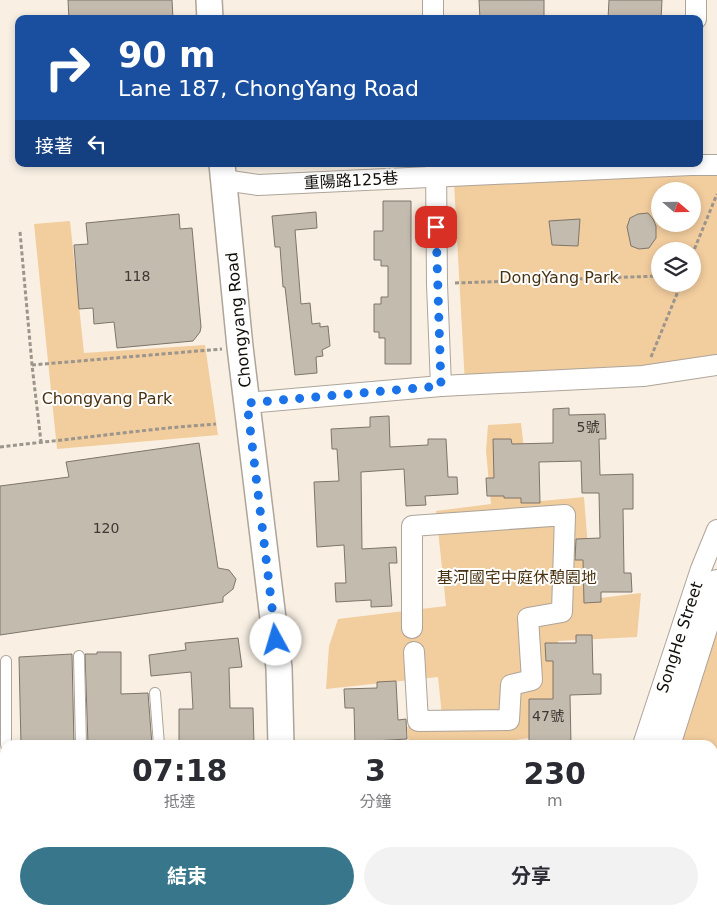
<!DOCTYPE html>
<html lang="zh-TW">
<meta charset="utf-8">
<style>
:root{--surface:#fff;--page:#f2f2f3;--text:#2b2b33;--muted:#7c7c81;--accent:#38768b}
body{margin:0;font-family:"DejaVu Sans","Noto Sans TC",sans-serif;background:var(--page);color:var(--text);height:100vh;display:flex;flex-direction:column;font-size:19px;white-space:nowrap}
*{box-sizing:border-box;margin:0}
p{font-size:16px;color:var(--muted)}
.icon{flex:none;width:28px;height:28px;fill:none;stroke:currentColor;stroke-width:2;stroke-linecap:round;stroke-linejoin:round}
.map{position:relative;flex:1;overflow:hidden}
.drawer{position:absolute;left:0px;top:740px;width:718px;height:175px;display:flex;flex-direction:column;background:var(--surface);border-radius:15px 15px 0 0;box-shadow:0 2px 8px #0003}
.drawer>*{flex:none}
.hud{position:absolute;left:15px;top:15px;width:688px;height:152px;border-radius:10px;box-shadow:0 2px 8px #0003;background:#1a4fa0;color:#fff;overflow:hidden}
.needle{width:32px;rotate:110deg}
.tools{position:absolute;left:651px;top:182px;display:grid;gap:10px}
.tools a{display:grid;place-items:center;width:50px;height:50px;border-radius:50%;background:var(--surface);box-shadow:0 2px 8px #0003;font-size:25px}
.pin{position:absolute;display:grid;place-items:center;width:42px;height:42px;color:#fff;margin:-21px;border-radius:10px;box-shadow:0 2px 8px #0006}
.me{position:absolute;width:55px;margin:-28px;rotate:354deg;stroke-linejoin:round;filter:drop-shadow(0 0 4px #0008)}
.turn{display:flex;align-items:center;gap:18px;height:105px;padding:0 20px;font-size:22px}
.turn .icon{width:65px;height:65px;stroke-width:2.5}
.turn b{display:block;font-size:35px;line-height:42px}
.then{display:flex;align-items:center;height:48px;padding:0 20px;background:#0003;gap:10px;font-size:19px}
.eta{display:flex;justify-content:space-evenly;align-items:center;height:85px;text-align:center}
.eta b{font-size:30px;font-weight:700;line-height:35px}
.button{display:flex;gap:10px;margin-top:auto;padding:10px 20px}
.button a{flex:1;height:58px;border-radius:30px;background:var(--accent);color:#fff;font-size:20px;font-weight:700;line-height:58px;text-align:center}
.button a+a{background:var(--page);color:var(--text)}
.map>svg:first-child{display:block}
</style>
<div class="map">
<svg width="717" height="915" viewBox="0 0 717 915">
<rect width="100%" height="100%" fill="#f9f0e3"/>
<g fill="#f2cd9e" fill-rule="evenodd">
<path d="M717,175V361L465,384L454,183ZM660,191H692V224H660ZM660,251H692V284H660Z"/>
<path d="M70,221L84,353L205,345L218,435L57,449L34,224Z"/>
<path d="M521,423L530,502L584,497L592,599L641,593L637,637L558,641L562,698L534,700L536,737L483,745H409L407,727L443,725L438,677L326,689L329,646L338,619L446,606L436,511L491,504L486,451L488,425Z"/>
<path d="M717,599V817L713,827L712,745H671Z"/>
<path d="M619,910H686L684,915H617Z"/>
</g>
<path fill="#fbc37a" stroke="#b58d58" d="M717,817V915H684L686,910H712V827Z"/>
<g fill="#c4bbaf" stroke="#7e756a">
<path d="M68,0H172L173,19H69Z"/>
<path d="M479,0H544V19H480Z"/>
<path d="M609,0H662L661,19H608Z"/>
<path d="M383,201H411V364H385V338H379V332H374V304H381V297H388V266H381V260H374V231H383Z"/>
<path d="M316,212L317,228L295,230L301,304L310,303L312,324L320,323V327L328,326L330,346L322,350L323,356L316,357L317,373L295,375L285,287H283L280,247H275L272,216Z"/>
<path d="M648,213L653,219L656,226V238L649,248L639,249L631,246L627,227L630,218L638,214Z"/>
<path d="M179,214L180,229L192,228L201,327L200,332L193,341L117,348L114,322L94,324L93,308L79,309L74,245L88,244L86,223Z"/>
<path d="M580,219L578,246L552,245L549,221Z"/>
<path d="M569,408V415L605,414L606,439H599L600,475L633,474V509H623L624,573H631L632,592H601V602L584,603L583,560H575L576,539L600,538L599,493H582L581,461L539,462L540,503H521V498H504V496H487L486,478H494L493,439H511L512,444L553,443V409Z"/>
<path d="M389,416L390,447L428,445V439H446L448,477H457L458,494L425,496L426,505L406,506L404,469L361,472L362,549L396,547L397,563H389L392,606L371,607V600L336,602L335,583H346L344,545L317,547L314,482L339,481L337,449H332L331,429L370,427V417Z"/>
<path d="M199,443L218,568L229,570L236,579L233,589L223,597V602L0,635V486L69,477L66,462Z"/>
<path d="M576,635H592L593,674H601V694L570,695L571,745H529V699H553V661H546L545,643H576Z"/>
<path d="M238,638L242,667L229,668L230,708H253L254,745H179V709H193L191,672L151,676L149,655L186,650L185,643Z"/>
<path d="M97,652H121V694L148,693L152,745H88L85,654H97Z"/>
<path d="M72,654L74,745H21L19,657Z"/>
<path d="M396,681L398,720L406,719L407,739L374,741V745H355L354,708H345L344,689L377,688V682Z"/>
</g>
<g fill="none" stroke-linecap="round" stroke-linejoin="round">
<defs>
<g id="service">
<path d="M79,656L81,745"/>
<path d="M6,661V745"/>
<path d="M155,693L159,745"/>
<path d="M0,791H5"/>
<path d="M164,910V915"/>
<path d="M4,915L5,849"/>
<path d="M81,915V910"/>
<path d="M335,915L374,910"/>
</g>
<g id="minor">
<path d="M433,0V19"/>
<path d="M696,19V0"/>
<path d="M436,164L437,284L441,386"/>
<path d="M224,180L258,185L691,165H717"/>
<path d="M247,403L441,386L643,376L717,365"/>
<path d="M412,628V526L565,515L562,612L528,618L532,680L511,685L509,720L418,721L414,652"/>
<path d="M643,745L701,569L717,530"/>
<path d="M590,915L592,910"/>
</g>
<g id="tertiary">
<path d="M209,0L210,19"/>
<path d="M222,164L240,347L279,668L281,745"/>
<path d="M274,915V910"/>
</g>
<g id="trunk">
<path d="M666,745L717,584"/>
<path d="M613,915L615,910"/>
</g>
</defs>
<use href="#service" stroke="#aea499" stroke-width="12"/>
<use href="#minor" stroke="#aea499" stroke-width="22"/>
<use href="#tertiary" stroke="#aea499" stroke-width="28"/>
<use href="#trunk" stroke="#aea499" stroke-width="30"/>
<g stroke="#9c958c" stroke-width="3" stroke-dasharray="4 2.5" stroke-linecap="butt">
<path d="M20,232L32,365L41,442"/>
<path d="M692,255L717,194"/>
<path d="M455,283L660,276"/>
<path d="M651,357L681,284"/>
<path d="M32,365L222,349"/>
<path d="M0,447L167,428L216,424"/>
</g>
<use href="#service" stroke="#fff" stroke-width="10"/>
<use href="#minor" stroke="#fff" stroke-width="20"/>
<use href="#tertiary" stroke="#fff" stroke-width="25"/>
<use href="#trunk" stroke="#fff" stroke-width="28"/>
</g>
<g fill="none" stroke-linecap="round" stroke-linejoin="round">
<path stroke="#1a73e8" stroke-width="9" stroke-dasharray="0 16.2" d="M276,640L247,403L441,386L436,227"/>
</g>
<g text-anchor="middle" stroke-width="4" stroke-linejoin="round" paint-order="stroke">
<g font-size="14" fill="#3e3933">
<text x="137" y="281">118</text>
<text x="588" y="432">5號</text>
<text x="106" y="533">120</text>
<text x="548" y="721">47號</text>
</g>
<g font-size="16" fill="#120e0a" stroke="#fff">
<text transform="translate(351 180) rotate(-3)" y="6">重陽路125巷</text>
<text transform="translate(238 320) rotate(-96)" y="6">Chongyang Road</text>
<text transform="translate(679 637) rotate(-72)" y="6">SongHe Street</text>
</g>
<g font-size="16" fill="#4a3313" stroke="#fff">
<text x="559" y="283">DongYang Park</text>
<text x="107" y="404">Chongyang Park</text>
<text x="517" y="583">基河國宅中庭休憩園地</text>
</g>
</g>
</svg>
<div class="tools">
<a><svg class="needle" viewBox="-14 -14 28 28"><path d="M0-13l5 13h-10z" fill="#e53935"/><path d="M0 13l5-13h-10z" fill="#7c7c81"/></svg></a>
<a><svg class="icon" aria-label="layers" viewBox="0 0 24 24"><path d="M12 4l9 5-9 5-9-5zM3 14l9 5 9-5"/></svg></a>
</div>
<div class="pin" style="left:436px;top:227px;background:#d93025"><svg class="icon" aria-label="arrive" viewBox="0 0 24 24"><path d="M6 21V4h12l-3 4 3 4H6"/></svg></div>
<svg class="me" style="left:276px;top:640px" viewBox="-20 -20 40 40"><circle r="19" fill="#fff"/><path d="M0-13L10 11 0 6-10 11z" fill="#1a73e8"/></svg>
<div class="hud">
<div class="turn"><svg class="icon" aria-label="right" viewBox="0 0 24 24"><path d="M7 20v-9h11M14 6l5 5-5 5"/></svg><div><b>90 m</b>Lane 187, ChongYang Road</div></div>
<div class="then">接著<svg class="icon" aria-label="left" viewBox="0 0 24 24"><path d="M17 20v-9H6M10 6l-5 5 5 5"/></svg></div>
</div>
<section class="drawer">
<div class="eta">
<div><b>07:18</b><p>抵達</p></div>
<div><b>3</b><p>分鐘</p></div>
<div><b>230</b><p>m</p></div>
</div>
<div class="button"><a>結束</a><a>分享</a></div>
</section>
</div>
